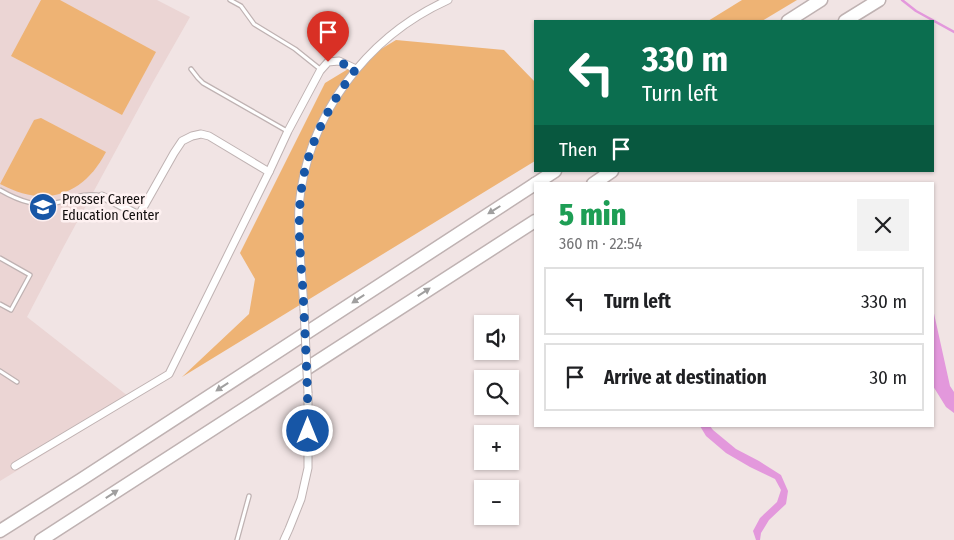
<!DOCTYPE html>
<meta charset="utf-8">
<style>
:root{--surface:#fff;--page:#f2f2f2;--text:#202124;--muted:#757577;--line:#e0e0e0}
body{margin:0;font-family:"Fira Sans Condensed",sans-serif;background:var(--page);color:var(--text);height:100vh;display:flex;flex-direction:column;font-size:19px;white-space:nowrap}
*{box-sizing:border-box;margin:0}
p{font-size:16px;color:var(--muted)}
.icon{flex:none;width:28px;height:28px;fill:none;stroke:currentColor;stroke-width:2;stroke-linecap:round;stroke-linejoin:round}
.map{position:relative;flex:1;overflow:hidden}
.panel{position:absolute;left:534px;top:182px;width:400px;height:245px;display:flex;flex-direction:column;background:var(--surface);border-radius:0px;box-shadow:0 1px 4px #0004}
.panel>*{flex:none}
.hud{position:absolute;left:534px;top:20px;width:400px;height:152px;border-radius:0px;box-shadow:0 1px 4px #0004;background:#0b6e4f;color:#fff;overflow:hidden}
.buttons{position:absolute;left:474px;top:315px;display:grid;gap:10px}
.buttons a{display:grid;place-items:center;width:45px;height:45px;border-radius:0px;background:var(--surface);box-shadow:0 1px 4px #0004;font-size:25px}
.pin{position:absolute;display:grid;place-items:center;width:42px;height:42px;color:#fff;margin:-51px -21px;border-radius:50% 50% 50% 0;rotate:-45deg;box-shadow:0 0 5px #0007}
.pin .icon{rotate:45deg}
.me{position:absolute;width:55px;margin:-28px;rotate:0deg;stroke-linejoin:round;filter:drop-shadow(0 0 4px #0008)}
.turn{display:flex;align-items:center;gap:18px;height:105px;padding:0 25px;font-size:22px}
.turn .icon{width:65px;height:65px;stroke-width:2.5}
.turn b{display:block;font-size:35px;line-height:42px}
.then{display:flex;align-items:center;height:48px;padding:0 25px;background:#0003;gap:10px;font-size:19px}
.round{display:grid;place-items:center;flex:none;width:52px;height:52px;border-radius:0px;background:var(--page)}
.head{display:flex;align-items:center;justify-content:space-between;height:85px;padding:0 25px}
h1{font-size:30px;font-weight:800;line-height:38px;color:#1e9e55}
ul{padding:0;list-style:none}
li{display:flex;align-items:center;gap:15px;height:68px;margin:0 10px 8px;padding:0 15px;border:2px solid var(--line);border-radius:0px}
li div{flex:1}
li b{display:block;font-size:19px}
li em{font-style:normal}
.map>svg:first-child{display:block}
</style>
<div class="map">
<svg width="954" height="540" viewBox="0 0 954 540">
<rect width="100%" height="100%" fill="#f1e4e4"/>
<path fill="#ebd5d4" d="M0,0H157L190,17L153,82L64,246L27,317L133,400L0,481Z"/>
<g fill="#eeb374">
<path d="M41,0H60L156,52L122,115L11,56Z"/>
<path d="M742,0H797L762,21H708Z"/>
<path d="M396,40L504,50L535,82V161L182,377L249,314L255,279L240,253L325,83Z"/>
<path d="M41,118L106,152C83,196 45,208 0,184L34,120Z"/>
</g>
<g fill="#e398dc">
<path d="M933,309L950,386L954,392V413L946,407L933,386Z"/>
<path d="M700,426H710L713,430L736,449L759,461L781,475L788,491L786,504L769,520L761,533L760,540H756L753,531L760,518L777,502L781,490L775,479L750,467L726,453L706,436Z"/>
</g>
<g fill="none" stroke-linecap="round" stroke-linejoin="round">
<path stroke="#e398dc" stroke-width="2.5" d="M902,0L916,11L954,32"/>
<defs>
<g id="lane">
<path d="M230,0L241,6L254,24L295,49L320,69"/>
<path d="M191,69L198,78L203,83L287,131"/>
<path d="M0,190C19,201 38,208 60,202C74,198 86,192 102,196"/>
<path d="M0,258L30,275L11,310L0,304"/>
<path d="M0,371L17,382"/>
<path d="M237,540L249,496"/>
</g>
<g id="street">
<path d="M102,196L139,215L174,153L182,141L192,136L201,134L209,136L269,172"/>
<path d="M304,309C303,290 301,271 300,252C299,237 298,221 299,206C307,116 366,37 448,0"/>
<path d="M15,466L169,374L269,172L288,131L320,71L328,62L339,61L356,69"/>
<path d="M284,540L289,529L301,499L308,468V393"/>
</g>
<g id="highway">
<path d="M788,21L821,0"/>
<path d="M845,21L879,0"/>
<path d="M535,184L555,171"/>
<path d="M593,184L612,171"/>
<path d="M0,531L82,479L535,184"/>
<path d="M41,540L535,221"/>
</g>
</defs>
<use href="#lane" stroke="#bfb2b2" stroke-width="5.5"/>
<use href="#street" stroke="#bfb2b2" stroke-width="9"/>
<use href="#highway" stroke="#bfb2b2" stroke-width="15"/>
<use href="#lane" stroke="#fff" stroke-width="3"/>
<use href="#street" stroke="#fff" stroke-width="7"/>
<use href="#highway" stroke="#fff" stroke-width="12"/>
<defs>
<path id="street-bridge" d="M304,309L308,393"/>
</defs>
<use href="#street-bridge" stroke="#bfb2b2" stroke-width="9" stroke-linecap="butt"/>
<use href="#street-bridge" stroke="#fff" stroke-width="7"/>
</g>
<defs><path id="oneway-solid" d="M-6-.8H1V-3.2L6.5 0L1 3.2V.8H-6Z" transform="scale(1.25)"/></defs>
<g fill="#a09f9f">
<use href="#oneway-solid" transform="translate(494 210) rotate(148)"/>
<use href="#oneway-solid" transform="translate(424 292) rotate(-33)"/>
<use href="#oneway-solid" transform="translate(358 299) rotate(147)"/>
<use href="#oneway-solid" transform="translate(222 387) rotate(147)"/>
<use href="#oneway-solid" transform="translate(112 494) rotate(-33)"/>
</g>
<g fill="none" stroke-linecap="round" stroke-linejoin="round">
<path stroke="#1756a6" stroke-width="9" stroke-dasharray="0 16.2" d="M308,431C308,384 305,337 303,291C300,252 296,212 304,174C313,135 332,101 356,69L339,62H328"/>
</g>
<defs>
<symbol id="school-disc" viewBox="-11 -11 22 22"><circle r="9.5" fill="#1756a6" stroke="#fef1f1"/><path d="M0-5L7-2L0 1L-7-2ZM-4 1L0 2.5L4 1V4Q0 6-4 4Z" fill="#fff"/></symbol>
</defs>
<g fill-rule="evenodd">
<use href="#school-disc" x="27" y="191" width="32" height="32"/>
</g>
<g text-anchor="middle" stroke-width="5" stroke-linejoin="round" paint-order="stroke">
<g font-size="14" fill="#120e0e" stroke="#fef1f1" text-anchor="start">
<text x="62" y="204">Prosser Career<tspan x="62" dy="16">Education Center</tspan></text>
</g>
</g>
</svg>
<div class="buttons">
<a><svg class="icon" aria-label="sound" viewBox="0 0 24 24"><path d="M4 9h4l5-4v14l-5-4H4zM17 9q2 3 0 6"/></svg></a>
<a><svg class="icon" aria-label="search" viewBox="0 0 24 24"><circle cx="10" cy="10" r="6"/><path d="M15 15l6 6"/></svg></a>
<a>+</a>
<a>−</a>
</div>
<div class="pin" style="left:328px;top:62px;background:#d93025"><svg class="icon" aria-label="arrive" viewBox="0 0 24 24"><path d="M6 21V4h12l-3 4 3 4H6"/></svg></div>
<svg class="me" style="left:308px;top:431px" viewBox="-20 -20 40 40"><circle r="17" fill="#1756a6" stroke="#fff" stroke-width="3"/><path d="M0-11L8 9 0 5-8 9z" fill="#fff"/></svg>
<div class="hud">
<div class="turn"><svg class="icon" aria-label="left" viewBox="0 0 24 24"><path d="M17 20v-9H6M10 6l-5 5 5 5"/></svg><div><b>330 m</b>Turn left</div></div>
<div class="then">Then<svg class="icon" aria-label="arrive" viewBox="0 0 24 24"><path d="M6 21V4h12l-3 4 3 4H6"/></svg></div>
</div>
<section class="panel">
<div class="head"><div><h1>5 min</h1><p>360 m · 22:54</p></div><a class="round"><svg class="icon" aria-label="close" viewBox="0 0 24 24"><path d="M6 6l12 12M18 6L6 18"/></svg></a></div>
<ul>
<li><svg class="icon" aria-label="left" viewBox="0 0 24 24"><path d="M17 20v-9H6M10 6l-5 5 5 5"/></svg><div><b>Turn left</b></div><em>330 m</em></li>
<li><svg class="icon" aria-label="arrive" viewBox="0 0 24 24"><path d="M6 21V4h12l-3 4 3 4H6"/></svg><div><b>Arrive at destination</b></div><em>30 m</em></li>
</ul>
</section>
</div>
